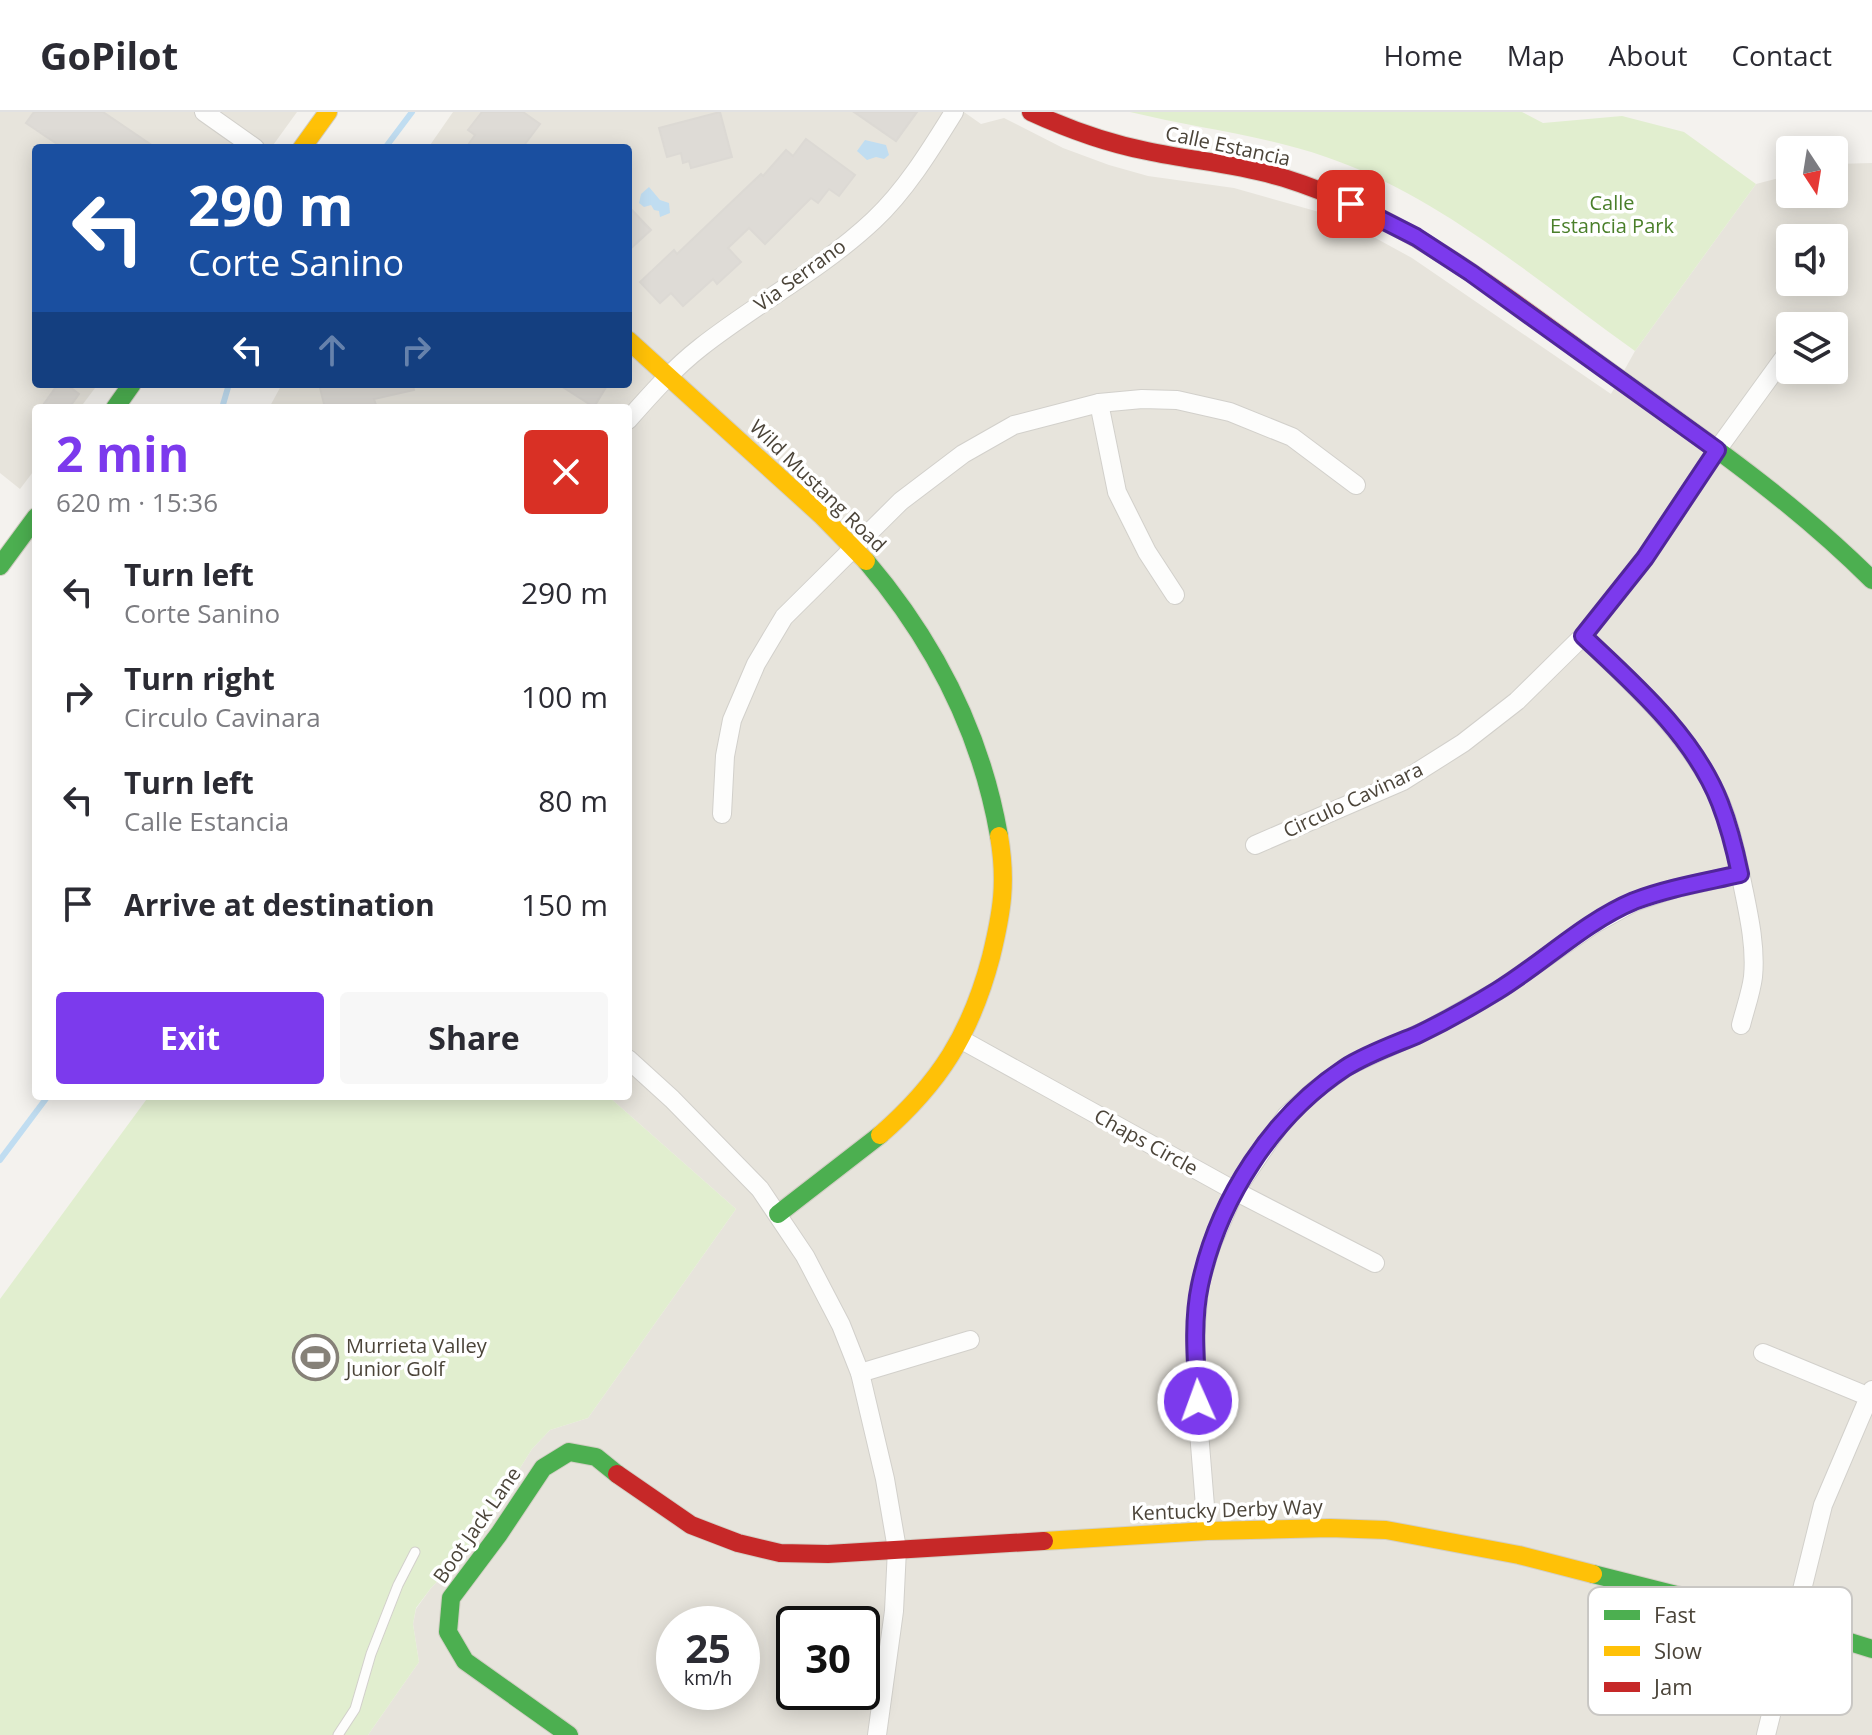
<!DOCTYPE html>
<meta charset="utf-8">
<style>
:root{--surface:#fff;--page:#f7f7f7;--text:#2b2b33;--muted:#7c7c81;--line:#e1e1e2;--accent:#7c3aed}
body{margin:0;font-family:"Open Sans",sans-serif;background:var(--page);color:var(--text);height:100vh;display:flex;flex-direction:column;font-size:30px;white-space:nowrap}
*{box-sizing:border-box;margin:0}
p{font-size:26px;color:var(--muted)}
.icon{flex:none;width:44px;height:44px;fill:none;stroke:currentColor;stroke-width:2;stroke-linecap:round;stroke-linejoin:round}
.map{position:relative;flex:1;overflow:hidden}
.side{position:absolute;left:32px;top:292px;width:600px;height:696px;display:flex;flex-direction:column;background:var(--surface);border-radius:8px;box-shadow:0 4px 20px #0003}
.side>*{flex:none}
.guide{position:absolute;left:32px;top:32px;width:600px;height:244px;border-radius:8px;box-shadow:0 4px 20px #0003;background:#1a4fa0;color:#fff;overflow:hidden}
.needle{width:52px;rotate:168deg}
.buttons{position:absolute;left:1776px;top:24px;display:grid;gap:16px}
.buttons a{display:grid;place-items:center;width:72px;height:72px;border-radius:8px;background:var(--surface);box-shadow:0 4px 20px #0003;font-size:40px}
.speed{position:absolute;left:656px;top:1494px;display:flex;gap:16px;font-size:40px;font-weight:700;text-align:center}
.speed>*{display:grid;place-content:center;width:104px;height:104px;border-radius:50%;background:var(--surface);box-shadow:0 4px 20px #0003;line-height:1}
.speed small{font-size:20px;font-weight:400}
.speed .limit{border:4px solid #111;border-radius:12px;background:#fff;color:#111}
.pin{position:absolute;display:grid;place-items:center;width:68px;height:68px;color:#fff;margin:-34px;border-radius:16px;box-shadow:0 4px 12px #0006}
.me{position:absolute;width:88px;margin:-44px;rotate:358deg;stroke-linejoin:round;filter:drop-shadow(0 0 6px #0008)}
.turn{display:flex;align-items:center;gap:28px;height:168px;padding:0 24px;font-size:36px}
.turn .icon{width:104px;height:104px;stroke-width:2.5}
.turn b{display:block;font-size:56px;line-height:68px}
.lanes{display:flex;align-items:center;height:76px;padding:0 24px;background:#0003;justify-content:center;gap:40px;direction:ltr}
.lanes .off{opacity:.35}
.round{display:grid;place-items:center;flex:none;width:84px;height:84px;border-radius:8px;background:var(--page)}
.overview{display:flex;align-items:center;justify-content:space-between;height:136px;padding:0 24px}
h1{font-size:48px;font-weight:700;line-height:60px;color:var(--accent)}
.action{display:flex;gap:16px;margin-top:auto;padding:16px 24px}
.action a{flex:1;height:92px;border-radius:8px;background:var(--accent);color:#fff;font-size:32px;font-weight:700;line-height:92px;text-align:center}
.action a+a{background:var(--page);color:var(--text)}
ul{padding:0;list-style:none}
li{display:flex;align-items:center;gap:24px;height:104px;padding:0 24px}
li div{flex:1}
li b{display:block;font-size:30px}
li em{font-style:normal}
header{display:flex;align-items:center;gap:48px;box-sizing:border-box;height:112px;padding:0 40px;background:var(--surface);border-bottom:2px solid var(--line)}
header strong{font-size:38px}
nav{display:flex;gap:44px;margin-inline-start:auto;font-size:28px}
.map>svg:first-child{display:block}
</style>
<header>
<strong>GoPilot</strong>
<nav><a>Home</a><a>Map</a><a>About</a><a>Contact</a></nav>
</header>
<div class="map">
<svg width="1872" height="1623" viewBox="0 0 1872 1623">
<rect width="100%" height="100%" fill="#f4f2ee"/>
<g fill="#e7e4dc" fill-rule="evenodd">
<path d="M0,0H297L271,36H36V272H98L80,296H36V356L20,377L0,361Z"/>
<path d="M453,0H964L981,12L1004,6L1063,36L1109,53L1148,64L1234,76L1337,105L1412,146L1611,282L1635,239L1756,72L1790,63V82H1834V52L1872,51V1623H368L419,1550L413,1512L416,1497L431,1476L471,1434L532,1337L550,1318L588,1306L736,1097L608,984H628V296H269L282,272H628V36H428ZM1790,126H1834V170H1790ZM1790,214H1834V258H1790ZM674,1512H742V1580H674ZM794,1512H862V1580H794Z"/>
</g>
<g fill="#e1eecf">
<path d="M1130,0H1522L1543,11L1622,4L1684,20L1756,72L1635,239C1539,170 1438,83 1326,45C1262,23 1196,16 1130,0Z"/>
<path d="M149,984H608L736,1097L588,1306L550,1318L532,1337L471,1434L431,1476L416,1496L413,1512L419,1550L368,1623H0V1187Z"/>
</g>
<g fill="#c0ddf1">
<path d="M865,28L886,33L889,43L884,47L876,45L867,48L857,39Z"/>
<path d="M649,75L660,88L669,91L670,101L660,105L659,99L654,98L651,93L644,95L639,91L641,82Z"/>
</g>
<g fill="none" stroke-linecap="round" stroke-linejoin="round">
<g stroke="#c0ddf1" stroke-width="6">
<path d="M385,36L412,0"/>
<path d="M222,296L229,272"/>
<path d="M0,1048L48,984"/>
</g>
</g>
<g fill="#dedbd6" stroke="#dcd9d4" stroke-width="2">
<path d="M34,0H103L156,36H63L26,11Z"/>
<path d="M482,0H523L540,12L522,36H466L475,23L468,18Z"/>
<path d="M720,0L732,45L691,56L689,49L683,51L681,41L667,45L659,16Z"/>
<path d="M854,0H917L896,29Z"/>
<path d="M806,27L855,63L839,84L829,77L818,91L811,86L765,132L749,116L728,136L741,150L717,172L713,167L683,194L671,181L660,191L640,170L674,138L677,142L761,62L763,64L786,38L793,44Z"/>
<path d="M628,94L651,118L628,139Z"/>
<path d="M58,272H66L79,282L69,296H41Z"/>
<path d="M319,272H413L414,278L374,287L377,296H325Z"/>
<path d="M558,272H608L594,295Z"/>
</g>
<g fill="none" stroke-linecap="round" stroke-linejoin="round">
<defs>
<path id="lane" d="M338,1623L355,1597L371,1542L398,1473L415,1440"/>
<g id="street">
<path d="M204,0L255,36"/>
<path d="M1099,291L1117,380L1147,440L1175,483"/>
<path d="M628,308C651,282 674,256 701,235C757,191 822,157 874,108C906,78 931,37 954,0"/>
<path d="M1583,524C1634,573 1689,622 1719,687C1731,714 1737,746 1743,775C1749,804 1756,836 1753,865C1751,881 1745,897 1741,913"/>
<path d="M722,702L725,644L732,608L756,552L784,505L901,389L963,342L1014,313L1099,291L1142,287L1177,288L1230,300L1292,325L1356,373"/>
<path d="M1255,733L1403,669L1463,631L1517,589L1583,524L1645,446L1717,338L1788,240"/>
<path d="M962,928L1235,1079L1375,1151"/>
<path d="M628,947L672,987L760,1077L805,1144L841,1213L860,1261L885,1367L897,1437L894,1499L877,1623"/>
<path d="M1763,1241L1872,1286"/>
<path d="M860,1261L970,1228"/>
<path d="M1207,1419L1199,1320L1195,1226L1199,1175L1211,1134L1235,1079L1286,1004L1315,978L1348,954L1431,916L1499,878L1594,812L1634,790L1673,777L1740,762"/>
<path d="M1766,1623L1823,1393L1872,1278"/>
</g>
<g id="fast">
<path d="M1574,234C1676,309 1782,378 1872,468"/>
<path d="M115,296L132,272"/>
<path d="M866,449C934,529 981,620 999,724"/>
<path d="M0,454L36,405"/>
<path d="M778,1102L880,1023"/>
<path d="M1593,1462L1792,1512L1872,1537"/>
<path d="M569,1623L465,1549L448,1520L451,1486L499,1422L543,1356L569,1340L596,1345L617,1362"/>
</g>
<g id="slow">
<path d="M302,36L328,0"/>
<path d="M628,228L821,403L866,449"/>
<path d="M880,1023C940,971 971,921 991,845C1002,800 1007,770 999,724"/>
<path d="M1044,1429L1207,1419L1330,1416L1386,1418L1519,1443L1593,1462"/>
</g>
<g id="jam">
<path d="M1031,0C1068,17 1106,31 1147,39C1193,49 1239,52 1284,66C1393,100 1484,168 1574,234"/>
<path d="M617,1362L691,1413L738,1431L780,1441L828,1442L1044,1429"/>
</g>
</defs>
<use href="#lane" stroke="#d2d0cb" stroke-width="11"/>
<use href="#street" stroke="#d2d0cb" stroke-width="20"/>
<use href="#fast" stroke="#d3cfc5" stroke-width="20"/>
<use href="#slow" stroke="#d3cfc5" stroke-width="20"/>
<use href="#jam" stroke="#d3cfc5" stroke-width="20"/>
<use href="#lane" stroke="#fdfdfc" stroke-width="9"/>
<use href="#street" stroke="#fdfdfc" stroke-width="18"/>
<use href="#fast" stroke="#4caf50" stroke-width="18"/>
<use href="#slow" stroke="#ffc107" stroke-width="18"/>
<use href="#jam" stroke="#c62828" stroke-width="18"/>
</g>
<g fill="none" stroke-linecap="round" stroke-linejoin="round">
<defs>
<path id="route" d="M1198,1289C1196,1251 1192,1210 1200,1173C1218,1088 1272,1004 1345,956C1367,942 1393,933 1417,923C1444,910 1471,895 1497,879C1543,851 1584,810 1634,789C1668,776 1705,770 1740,762C1735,738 1729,714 1720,691C1694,624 1634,572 1583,524L1645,446L1717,338L1471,161L1416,125L1351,92"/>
</defs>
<use href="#route" stroke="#51269a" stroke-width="20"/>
<use href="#route" stroke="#7c3aed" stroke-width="14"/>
</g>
<defs>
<symbol id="stadium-ring" viewBox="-11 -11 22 22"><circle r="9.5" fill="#fff" stroke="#868178" stroke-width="1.5"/><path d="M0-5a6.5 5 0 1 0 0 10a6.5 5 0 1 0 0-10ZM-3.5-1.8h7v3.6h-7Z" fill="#868178"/></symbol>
</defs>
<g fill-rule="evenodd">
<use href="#stadium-ring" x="290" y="1220" width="51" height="51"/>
</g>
<g text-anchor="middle" stroke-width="7" stroke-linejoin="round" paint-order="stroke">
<g font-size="20" fill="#4b4439" stroke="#fff">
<text transform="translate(1228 34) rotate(12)" y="7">Calle Estancia</text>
<text transform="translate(800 163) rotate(-36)" y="7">Via Serrano</text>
<text transform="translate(818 374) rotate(44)" y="7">Wild Mustang Road</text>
<text transform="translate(1353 688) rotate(-25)" y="7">Circulo Cavinara</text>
<text transform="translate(1146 1030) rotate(29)" y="7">Chaps Circle</text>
<text transform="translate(1227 1398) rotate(-2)" y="7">Kentucky Derby Way</text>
<text transform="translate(477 1413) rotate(-55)" y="7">Boot Jack Lane</text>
</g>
<g font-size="20" fill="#4a7f2a" stroke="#fff">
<text x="1612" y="98">Calle<tspan x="1612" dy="23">Estancia Park</tspan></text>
</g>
<g font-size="20" fill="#4b4439" stroke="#fff" text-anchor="start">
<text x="346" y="1241">Murrieta Valley<tspan x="346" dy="23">Junior Golf</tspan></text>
</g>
</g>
<rect x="1588" y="1475" width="264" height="128" rx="12" fill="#fff" stroke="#c9c7c4" stroke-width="2"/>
<rect x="1604" y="1498" width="36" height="10" fill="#4caf50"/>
<rect x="1604" y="1534" width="36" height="10" fill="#ffc107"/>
<rect x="1604" y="1570" width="36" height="10" fill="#c62828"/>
<g font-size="22" fill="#4b4439">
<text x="1654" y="1511">Fast</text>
<text x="1654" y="1547">Slow</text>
<text x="1654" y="1583">Jam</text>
</g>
</svg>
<div class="buttons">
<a><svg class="needle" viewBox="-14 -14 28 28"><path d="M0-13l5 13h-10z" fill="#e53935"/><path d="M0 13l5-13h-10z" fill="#7c7c81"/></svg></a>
<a><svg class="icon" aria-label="sound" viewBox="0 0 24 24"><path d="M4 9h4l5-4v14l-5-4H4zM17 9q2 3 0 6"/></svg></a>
<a><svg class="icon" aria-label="layers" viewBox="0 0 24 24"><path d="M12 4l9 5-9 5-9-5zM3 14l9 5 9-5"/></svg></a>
</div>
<div class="speed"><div>25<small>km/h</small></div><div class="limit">30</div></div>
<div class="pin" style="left:1351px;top:92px;background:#d93025"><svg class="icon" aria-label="arrive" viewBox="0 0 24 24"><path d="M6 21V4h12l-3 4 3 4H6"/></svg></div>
<svg class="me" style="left:1198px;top:1289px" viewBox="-20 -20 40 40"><circle r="17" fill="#7c3aed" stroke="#fff" stroke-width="3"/><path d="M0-11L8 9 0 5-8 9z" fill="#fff"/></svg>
<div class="guide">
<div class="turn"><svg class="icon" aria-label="left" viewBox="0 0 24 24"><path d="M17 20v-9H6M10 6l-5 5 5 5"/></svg><div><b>290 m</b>Corte Sanino</div></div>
<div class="lanes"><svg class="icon" aria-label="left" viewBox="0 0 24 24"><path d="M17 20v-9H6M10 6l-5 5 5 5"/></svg><svg class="icon off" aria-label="ahead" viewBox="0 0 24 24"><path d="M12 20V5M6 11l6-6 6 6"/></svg><svg class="icon off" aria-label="right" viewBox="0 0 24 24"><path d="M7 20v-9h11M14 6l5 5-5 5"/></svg></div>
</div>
<section class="side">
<div class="overview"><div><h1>2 min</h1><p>620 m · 15:36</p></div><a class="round" style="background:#d93025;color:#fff"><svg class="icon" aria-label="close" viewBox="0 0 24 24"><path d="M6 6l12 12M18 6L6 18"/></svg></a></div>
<ul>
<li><svg class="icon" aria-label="left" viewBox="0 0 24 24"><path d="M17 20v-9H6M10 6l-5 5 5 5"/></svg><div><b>Turn left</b><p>Corte Sanino</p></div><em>290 m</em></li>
<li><svg class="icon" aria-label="right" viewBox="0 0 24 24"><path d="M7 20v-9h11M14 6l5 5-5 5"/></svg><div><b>Turn right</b><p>Circulo Cavinara</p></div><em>100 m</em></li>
<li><svg class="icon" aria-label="left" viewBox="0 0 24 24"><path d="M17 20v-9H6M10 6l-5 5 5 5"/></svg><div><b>Turn left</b><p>Calle Estancia</p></div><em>80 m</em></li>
<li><svg class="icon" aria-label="arrive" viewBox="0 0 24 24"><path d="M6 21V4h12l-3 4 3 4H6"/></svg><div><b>Arrive at destination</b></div><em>150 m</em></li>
</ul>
<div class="action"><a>Exit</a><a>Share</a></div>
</section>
</div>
